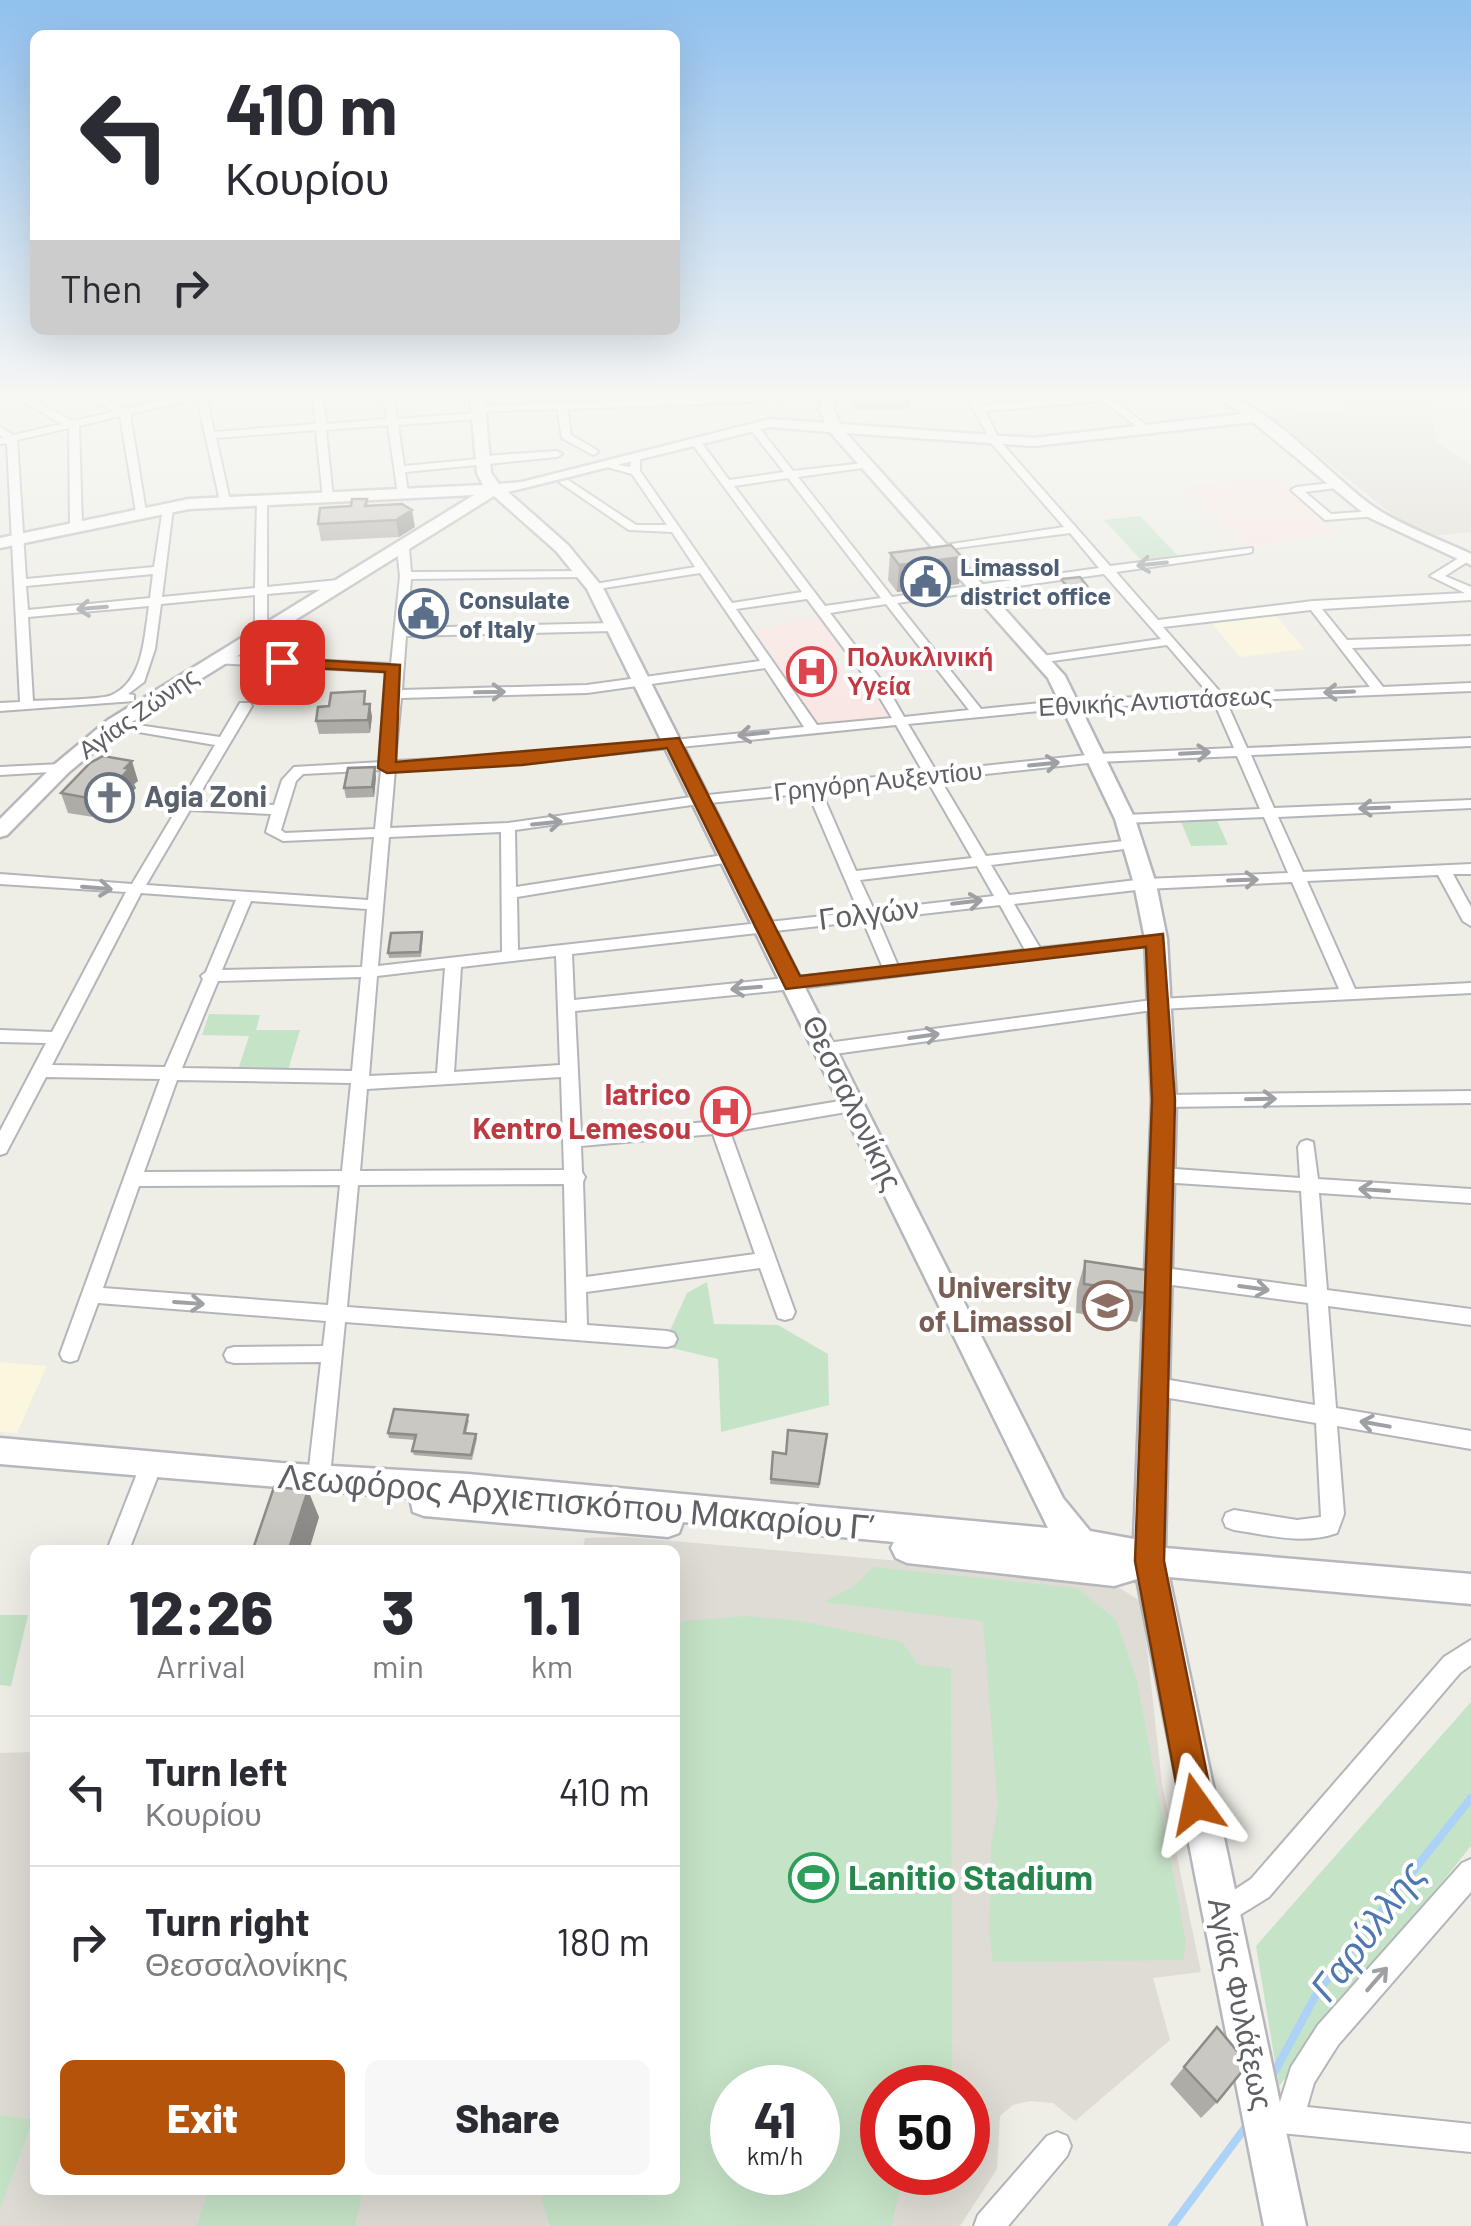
<!DOCTYPE html>
<meta charset="utf-8">
<style>
:root{--surface:#fff;--page:#f7f7f7;--text:#2b2b33;--muted:#7c7c81;--line:#e1e1e2;--accent:#b45309}
body{margin:0;font-family:Barlow,sans-serif;background:var(--page);color:var(--text);height:100vh;display:flex;flex-direction:column;font-size:38px;white-space:nowrap}
*{box-sizing:border-box;margin:0}
p{font-size:32px;color:var(--muted)}
.icon{flex:none;width:55px;height:55px;fill:none;stroke:currentColor;stroke-width:2;stroke-linecap:round;stroke-linejoin:round}
.map{position:relative;flex:1;overflow:hidden}
.details{position:absolute;left:30px;top:1545px;width:650px;height:650px;display:flex;flex-direction:column;background:var(--surface);border-radius:15px;box-shadow:0 10px 40px #0002}
.details>*{flex:none}
.guide{position:absolute;left:30px;top:30px;width:650px;height:305px;border-radius:15px;box-shadow:0 10px 40px #0002;background:#fff;color:var(--text);overflow:hidden}
.speed{position:absolute;left:710px;top:2065px;display:flex;gap:20px;font-size:50px;font-weight:700;text-align:center}
.speed>*{display:grid;place-content:center;width:130px;height:130px;border-radius:50%;background:var(--surface);box-shadow:0 10px 40px #0002;line-height:1}
.speed small{font-size:25px;font-weight:400}
.speed .limit{border:15px solid #d22;background:#fff;color:#111}
.pin{position:absolute;display:grid;place-items:center;width:85px;height:85px;color:#fff;margin:-42px;border-radius:20px;box-shadow:0 5px 15px #0006}
.me{position:absolute;width:110px;margin:-55px;rotate:348deg;stroke-linejoin:round;filter:drop-shadow(0 0 8px #0008)}
.turn{display:flex;align-items:center;gap:35px;height:210px;padding:0 30px;font-size:45px}
.turn .icon{width:130px;height:130px;stroke-width:2.5}
.turn b{display:block;font-size:70px;line-height:85px}
.then{display:flex;align-items:center;height:95px;padding:0 30px;background:#0003;gap:20px;font-size:38px}
.eta{display:flex;justify-content:space-evenly;align-items:center;height:170px;text-align:center}
.eta b{font-size:60px;font-weight:800;line-height:70px}
.primary-button{display:flex;gap:20px;margin-top:auto;padding:20px 30px}
.primary-button a{flex:1;height:115px;border-radius:15px;background:var(--accent);color:#fff;font-size:40px;font-weight:800;line-height:115px;text-align:center}
.primary-button a+a{background:var(--page);color:var(--text)}
ul{padding:0;list-style:none}
li{display:flex;align-items:center;gap:30px;height:150px;padding:0 30px;border-top:2px solid var(--line)}
li div{flex:1}
li b{display:block;font-size:38px}
li em{font-style:normal}
.map>svg:first-child{display:block}
</style>
<div class="map">
<svg width="1471" height="2226" viewBox="0 0 1471 2226">
<rect width="100%" height="100%" fill="#eeede6"/>
<g fill="#fbf6de">
<path d="M1272,611L1304,649L1240,657L1208,619Z"/>
<path d="M0,1362L47,1366L17,1433L0,1432Z"/>
</g>
<g fill="#dedcd4" fill-rule="evenodd">
<path d="M1330,394H1417L1429,405L1438,443L1471,465V532L1420,537L1271,417L1347,409Z"/>
<path d="M626,1537L1105,1579L1142,1602L1162,1784L1201,1972L1153,1978L1170,2040L1075,2121L1053,2103L1030,2101L1013,2105L1000,2116L997,2169L960,2226H0V1753L35,1752V2190H675V1550H582L585,1538ZM732,2088H818V2172H732ZM882,2088H968V2172H882Z"/>
</g>
<g fill="#f9e7e4">
<path d="M1279,476L1336,532L1250,547L1178,487Z"/>
<path d="M821,616L846,649L830,653L858,690L881,699L888,718L815,723L752,631Z"/>
</g>
<g fill="#c5e3c7" fill-rule="evenodd">
<path d="M1140,516L1179,557L1142,561L1104,520Z"/>
<path d="M1216,818L1228,845L1191,846L1180,819Z"/>
<path d="M209,1014L260,1015L256,1030H300L288,1070H238L249,1036L202,1035Z"/>
<path d="M707,1282L714,1324L778,1325L828,1354L829,1405L721,1432L718,1359L663,1346L687,1293Z"/>
<path d="M873,1567L1077,1588L1116,1620L1136,1677L1186,1942L1183,1960L993,1962L989,1933L991,1846L998,1807L983,1621L824,1602L853,1587Z"/>
<path d="M0,1615H28L11,1686L0,1685Z"/>
<path d="M747,1616L800,1621L902,1642L918,1665L951,1668L952,2087L882,2088V2172L919,2173L902,2182L891,2226H550L539,2190H675V1626L685,1621ZM732,2088H818V2172H732Z"/>
<path d="M1471,1702V1846L1279,2086L1256,1946Z"/>
<path d="M0,2115L33,2120L0,2209Z"/>
<path d="M208,2190H363L355,2226H197Z"/>
</g>
<g fill="none" stroke-linecap="round" stroke-linejoin="round">
<g stroke="#add2f7" stroke-width="8">
<path d="M1275,2071L1318,1991L1471,1798"/>
<path d="M1172,2226L1245,2128"/>
</g>
<defs>
<g id="street">
<path d="M10,394H22L73,421L114,412L84,394H96L124,409L189,394H206L214,432L316,424L313,394H323L326,424L387,419L383,394H393L397,419L476,413L481,416L476,419L398,425L404,466L479,459L484,456L557,451L562,454L557,457L405,472L408,494L403,497L398,494L388,425L326,430L333,499L328,502L323,499L316,430L216,438L230,501L225,504L220,501L197,398L130,414L146,512L141,515L136,512L120,416L79,426L82,526L76,529L70,526L69,428L17,440L26,579L154,567L163,508L168,505L173,508L162,597L255,588L257,500L262,497L267,500V587L338,580L344,584L338,588L267,594V630L261,634L255,630V595L161,604L155,649L144,682L128,694L134,695V701L0,711V703L20,702L7,443L0,444V438H4L0,435V427L13,435L62,424ZM153,574L150,598L28,610L26,586ZM149,606C144,637 144,680 112,695C100,700 49,700 33,701L28,617Z"/>
<path d="M806,394L835,396L830,399L567,409L571,435L597,450L598,452L593,455L562,438L557,409L476,412L471,409L476,406Z"/>
<path d="M966,394H976L982,405L1104,394H1158L1153,397L1114,400L1151,429V433L1147,434L1103,401L985,411L1000,441L1110,566L1252,548V552L1248,553L1116,572L1158,620L1313,601L1465,593L1430,576L1462,556H1470V560L1445,576L1471,587V600L1322,609L1347,640L1471,636V644L1352,648L1383,687L1471,683V691L1226,701L1247,748L1471,738V746L1251,755L1274,808L1471,800V808L1278,817L1303,872L1471,864V874H1453L1471,907V926L1463,921L1438,875L1307,881L1355,989L1471,983V993L1160,1009L827,1055L819,1049L827,1043L1160,999L1339,989L1292,882L1145,889L1014,904L1040,948L1162,935L1164,939L1162,943L1156,944L793,989L575,1011L581,1133L719,1121L852,1099L858,1101L861,1105L858,1109L852,1111L730,1132L795,1312L792,1318L785,1320L778,1318L760,1268L586,1292L587,1325L667,1331L674,1333L677,1339L674,1345L667,1347L345,1322L330,1476L327,1483L319,1485L311,1483L308,1476L321,1362L234,1363L227,1361L224,1355L227,1349L234,1347L323,1346L326,1321L98,1303L77,1360L70,1362L63,1360L60,1354L160,1079L46,1077L6,1153L0,1155V1131L46,1043L0,1042V1030L52,1032L126,892L0,884V874L132,884L215,745L115,728L108,724L110,721L220,737L240,703H250L252,706L195,802L274,805L282,780L294,767L382,762L391,672L214,663L208,659L214,655L391,664L400,576L397,549L403,546L409,549L411,572L583,571L589,574L583,577L411,579L407,628L613,623L619,627L613,631L406,636L402,690L587,685L760,661L700,573L591,590L589,588L595,584L695,567L672,532L629,530L559,482L568,480L636,525H667L632,474L607,467L612,464L630,467L632,459H640V471L732,603L802,592L690,441L699,439L729,480L784,472L750,429L756,422L760,423V429L793,471L873,462V466L869,467L798,477L892,597L1099,568L1070,533L941,550V546L945,545L1064,527L992,444ZM788,478L881,598L825,606L734,486ZM1104,574L1161,639L1042,656L1038,657V663L1167,645L1209,694L1070,700L981,709L897,603ZM807,599L877,693L892,718L817,725L736,609ZM886,604L969,710L904,717L888,689L830,613ZM1311,610L1370,687L1222,694L1163,627ZM765,668L804,727L522,755L395,761L401,698L587,693ZM1214,702L1234,748L1097,754L936,771L908,724L1070,708ZM896,725L923,772L699,796L508,823L390,828L395,769L522,763ZM1237,756L1260,809L1125,815L1118,819L1125,823L1264,817L1288,873L1145,879L1009,895L991,865L1133,848L1140,844L1133,840L986,856L940,779L1097,762ZM381,770L375,829L285,833L281,830L296,781L303,774ZM927,780L972,858L856,871L821,791ZM808,793L859,912L518,950L517,897L730,862L737,858L730,854L516,887L515,830L699,804ZM190,810L271,814L266,832L283,841L374,837L368,900L146,885ZM501,832L502,952L378,966L389,837ZM977,866L994,896L874,910L860,880ZM141,893L236,900L206,972L201,976L203,979L165,1067L52,1065ZM251,901L367,909L362,967L222,970ZM1000,905L1025,950L898,966L878,919ZM863,921L883,968L574,1000L572,954ZM556,956L560,1065L454,1072L461,967ZM445,968L437,1073L369,1076L377,976ZM361,977L352,1071L182,1068L218,981ZM561,1077L564,1170L360,1171L367,1089ZM177,1080L351,1083L342,1171L144,1172ZM713,1134L755,1254L586,1277L583,1182L585,1177L582,1172L581,1146ZM564,1184L567,1323L347,1307L358,1185ZM340,1185L328,1305L103,1288L139,1186Z"/>
<path d="M1339,482L1344,485L1343,487L1305,492L1331,514L1374,511L1379,514L1378,516L1325,520L1291,490L1296,487Z"/>
<path d="M62,764L67,765V771L0,775V767Z"/>
<path d="M1471,1091V1103L1164,1107L1155,1101L1164,1095Z"/>
<path d="M1307,1140L1313,1142L1318,1179L1471,1189V1203L1319,1193L1327,1290L1471,1309V1325L1328,1306L1336,1408L1471,1431V1449L1337,1426L1344,1514L1337,1533C1303,1545 1268,1535 1234,1530L1226,1527L1223,1520L1226,1513L1234,1510L1297,1520L1321,1517L1316,1423L1152,1395L1145,1392L1142,1386L1145,1380L1152,1377L1315,1405L1308,1303L1157,1283L1150,1280L1147,1275L1150,1270L1157,1267L1307,1287L1301,1191L1161,1182L1155,1180L1152,1175L1155,1170L1161,1168L1300,1178L1298,1147L1301,1142Z"/>
<path d="M146,1468L154,1471L157,1478L129,1550H107L138,1471Z"/>
<path d="M1471,1640V1665L1460,1673L1269,1897L1222,1926L1213,1922L1209,1913L1213,1904L1251,1879L1444,1657Z"/>
<path d="M1471,1859V1892L1338,2045L1314,2083L1307,2107L1471,2124V2152L1281,2133L1271,2129L1267,2119L1271,2109L1279,2105L1291,2067L1318,2025L1462,1863Z"/>
<path d="M1057,2132L1067,2136L1071,2146L1067,2156L1008,2226H974L978,2215L1047,2136Z"/>
</g>
<path id="secondary" d="M470,394H484L491,473L499,484L522,482L770,419L825,423L819,408L825,394L837,396L833,408L840,424L1033,438L1242,414L1213,394C1263,394 1336,484 1380,511C1408,528 1441,540 1471,554V565L1368,517L1253,422L1033,446L846,433L1065,676L1135,819L1156,884L1167,939L1176,1101L1165,1548L1471,1574V1604L1169,1577L1306,2226H1264L1137,1579L1114,1586L907,1563L896,1558L891,1548L894,1542L683,1522L679,1533L668,1537L424,1516L413,1512L410,1498L0,1464V1438L281,1463L468,1474L1048,1528L587,589L556,551L494,496L122,728L69,772L7,835L0,837V819L55,764L108,720L474,495L189,509L0,548V538L189,499L483,485L477,473ZM770,427L830,432L1048,678L1115,819L1134,884L1145,939L1152,1101L1134,1539L1090,1531L1063,1498L603,588L568,545L508,492Z"/>
</defs>
<use href="#street" stroke="#b3b5b9" stroke-width="4"/>
<use href="#secondary" stroke="#b5b7bc" stroke-width="5"/>
<use href="#street" fill="#fff" fill-rule="evenodd"/>
<use href="#secondary" fill="#fff" fill-rule="evenodd"/>
</g>
<g fill="#aeaca7">
<path d="M850,394H907L910,401V409H855L849,397Z"/>
<path d="M367,499L368,505L415,527L399,537L321,541L318,524Z"/>
<path d="M890,553L962,557L959,584L897,592L888,580Z"/>
<path d="M367,704L372,717L370,733L319,734L316,721Z"/>
<path d="M376,777L374,797L346,798L344,788Z"/>
<path d="M138,781L134,784L136,788L106,819L68,813L61,793Z"/>
<path d="M422,932L423,937L421,957L389,958L388,953Z"/>
<path d="M1085,1261L1146,1293L1137,1322L1076,1313L1077,1290Z"/>
<path d="M469,1420L466,1434H476L477,1439L472,1460L414,1455L412,1451L415,1440L389,1438L388,1433Z"/>
<path d="M827,1434L819,1488L770,1484L773,1452L786,1454Z"/>
<path d="M319,1517L309,1550H256L254,1546Z"/>
<path d="M1217,2027V2102L1201,2118L1170,2084Z"/>
</g>
<g fill="#8d8c88">
<path d="M412,510L415,527L399,537L396,520Z"/>
<path d="M962,557L959,584L897,592L899,565Z"/>
<path d="M1087,586V590L1067,592L1068,588Z"/>
<path d="M370,704L372,717L370,733L368,720Z"/>
<path d="M132,761L138,781L134,784L136,788L106,819L99,800Z"/>
<path d="M375,767L376,777L374,797L372,787Z"/>
<path d="M308,1490L319,1517L309,1550H290Z"/>
</g>
<g fill="#cac8c2" stroke="#8d8c88" stroke-width="2.5">
<path d="M852,394H907L910,401L856,400Z"/>
<path d="M352,499H367L365,506L402,504L412,510L396,520L318,524L320,508L351,506Z"/>
<path d="M951,545L962,557L899,565L890,553Z"/>
<path d="M1080,577L1087,586L1068,588L1061,579Z"/>
<path d="M365,691L364,704H370L368,720L316,721L318,707L329,706L331,693Z"/>
<path d="M103,756L132,761L125,768L129,769L99,800L61,793L90,763Z"/>
<path d="M375,767L372,787L344,788L348,768Z"/>
<path d="M422,932L420,952L388,953L391,933Z"/>
<path d="M1085,1261L1146,1270V1293L1084,1284Z"/>
<path d="M394,1409L468,1415L464,1433L476,1434L471,1455L412,1451L416,1435L388,1433Z"/>
<path d="M788,1430L827,1434L819,1484L771,1479L773,1452L786,1454Z"/>
<path d="M274,1487L308,1490L289,1549L254,1546Z"/>
<path d="M1217,2027L1248,2064L1217,2102L1184,2067Z"/>
</g>
<defs><path id="oneway-shaft" d="M-6 0H5M1.5-3L5.5 0L1.5 3" fill="none" stroke-width="1.6" stroke-linecap="round" stroke-linejoin="round" transform="scale(2.5)"/></defs>
<g stroke="#9ea0a3">
<use href="#oneway-shaft" transform="translate(1152 564) rotate(174)"/>
<use href="#oneway-shaft" transform="translate(92 608) rotate(175)"/>
<use href="#oneway-shaft" transform="translate(490 692) rotate(-1)"/>
<use href="#oneway-shaft" transform="translate(1339 692) rotate(178)"/>
<use href="#oneway-shaft" transform="translate(753 734) rotate(174)"/>
<use href="#oneway-shaft" transform="translate(1195 753) rotate(-3)"/>
<use href="#oneway-shaft" transform="translate(1044 764) rotate(-6)"/>
<use href="#oneway-shaft" transform="translate(1374 808) rotate(178)"/>
<use href="#oneway-shaft" transform="translate(547 823) rotate(-6)"/>
<use href="#oneway-shaft" transform="translate(1243 880) rotate(-2)"/>
<use href="#oneway-shaft" transform="translate(97 888) rotate(5)"/>
<use href="#oneway-shaft" transform="translate(967 902) rotate(-7)"/>
<use href="#oneway-shaft" transform="translate(746 988) rotate(175)"/>
<use href="#oneway-shaft" transform="translate(924 1036) rotate(-8)"/>
<use href="#oneway-shaft" transform="translate(1261 1099) rotate(-1)"/>
<use href="#oneway-shaft" transform="translate(1374 1190) rotate(-176)"/>
<use href="#oneway-shaft" transform="translate(1254 1288) rotate(8)"/>
<use href="#oneway-shaft" transform="translate(189 1303) rotate(4)"/>
<use href="#oneway-shaft" transform="translate(1375 1424) rotate(-170)"/>
<use href="#oneway-shaft" transform="translate(1377 1979) rotate(-49)"/>
</g>
<linearGradient id="sky" x2="0" y2="1"><stop stop-color="#90c0ee"/><stop offset="0.56" stop-color="#f7f7f4"/><stop offset="1" stop-color="#f7f7f4" stop-opacity="0"/></linearGradient>
<rect width="1471" height="706" fill="url(#sky)"/>
<path fill="#b45309" stroke="#753606" stroke-width="2.5" d="M282,658L400,665L396,762L679,738L800,976L1163,934L1175,1100L1164,1561L1213,1804L1208,1815L1196,1820L1185,1815L1180,1804L1135,1561L1152,1100L1146,947L786,989L667,748L522,765L387,773L378,768L385,672L276,666L274,662Z"/>
<defs>
<symbol id="civic-ring" viewBox="-11 -11 22 22"><circle r="9.5" fill="#fff" stroke="#5c6f8a" stroke-width="1.5"/><path d="M-.6-6.5H3V-4.5H.6V-3L4-1V1h2V6H-6V1h2V-1L-.6-3ZM-1.2 2.5V6h2.4V2.5Z" fill="#5c6f8a"/></symbol>
<symbol id="hospital-ring" viewBox="-11 -11 22 22"><circle r="9.5" fill="#fff" stroke="#e0444e" stroke-width="1.5"/><path d="M-5-5h3v3.5h4V-5h3V5h-3V1.5h-4V5h-3Z" fill="#e0444e"/></symbol>
<symbol id="church-ring" viewBox="-11 -11 22 22"><circle r="9.5" fill="#fff" stroke="#6b7280" stroke-width="1.5"/><path d="M-1.2-6h2.4v3.5h3.3v2.4h-3.3V6h-2.4V-.1h-3.3v-2.4h3.3Z" fill="#6b7280"/></symbol>
<symbol id="university-ring" viewBox="-11 -11 22 22"><circle r="9.5" fill="#fff" stroke="#8d6e63" stroke-width="1.5"/><path d="M0-5L7-2L0 1L-7-2ZM-4 1L0 2.5L4 1V4Q0 6-4 4Z" fill="#8d6e63"/></symbol>
<symbol id="stadium-ring" viewBox="-11 -11 22 22"><circle r="9.5" fill="#fff" stroke="#2e9e5b" stroke-width="1.5"/><path d="M0-5a6.5 5 0 1 0 0 10a6.5 5 0 1 0 0-10ZM-3.5-1.8h7v3.6h-7Z" fill="#2e9e5b"/></symbol>
</defs>
<g fill-rule="evenodd">
<use href="#civic-ring" x="898" y="554" width="55" height="55"/>
<use href="#civic-ring" x="396" y="586" width="55" height="55"/>
<use href="#hospital-ring" x="784" y="644" width="55" height="55"/>
<use href="#church-ring" x="82" y="770" width="55" height="55"/>
<use href="#hospital-ring" x="698" y="1084" width="55" height="55"/>
<use href="#university-ring" x="1080" y="1278" width="55" height="55"/>
<use href="#stadium-ring" x="786" y="1850" width="55" height="55"/>
</g>
<g text-anchor="middle" stroke-width="8" stroke-linejoin="round" paint-order="stroke">
<g font-size="25" font-weight="bold" fill="#4e5e75" stroke="#fff" text-anchor="start">
<text x="960" y="576">Limassol<tspan x="960" dy="29">district office</tspan></text>
<text x="459" y="609">Consulate<tspan x="459" dy="29">of Italy</tspan></text>
</g>
<g font-size="25" font-weight="bold" fill="#be3a42" stroke="#fff" text-anchor="start">
<text x="847" y="666">Πολυκλινική<tspan x="847" dy="29">Υγεία</tspan></text>
</g>
<g font-size="25" fill="#5e6065" stroke="#fff">
<text transform="translate(1155 701) rotate(-3)" y="9">Εθνικής Αντιστάσεως</text>
<text transform="translate(138 713) rotate(-35)" y="9">Αγίας Ζώνης</text>
<text transform="translate(878 781) rotate(-6)" y="9">Γρηγόρη Αυξεντίου</text>
</g>
<g font-size="30" font-weight="bold" fill="#5b616d" stroke="#fff" text-anchor="start">
<text x="144" y="807">Agia Zoni</text>
</g>
<g font-size="30" fill="#5e6065" stroke="#fff">
<text transform="translate(869 914) rotate(-7)" y="10">Γολγών</text>
<text transform="translate(852 1103) rotate(64)" y="10">Θεσσαλονίκης</text>
<text transform="translate(1240 2004) rotate(78)" y="10">Αγίας Φυλάξεως</text>
</g>
<g font-size="30" font-weight="bold" fill="#be3a42" stroke="#fff" text-anchor="end">
<text x="691" y="1105">Iatrico<tspan x="691" dy="34">Kentro Lemesou</tspan></text>
</g>
<g font-size="30" font-weight="bold" fill="#785e54" stroke="#fff" text-anchor="end">
<text x="1072" y="1298">University<tspan x="1072" dy="34">of Limassol</tspan></text>
</g>
<g font-size="35" fill="#5e6065" stroke="#fff">
<text transform="translate(576 1502) rotate(5)" y="12">Λεωφόρος Αρχιεπισκόπου Μακαρίου Γ’</text>
</g>
<g font-size="35" font-weight="bold" fill="#27864d" stroke="#fff" text-anchor="start">
<text x="848" y="1890">Lanitio Stadium</text>
</g>
<g font-size="38" font-style="italic" fill="#4f77b1" stroke="#fff">
<text transform="translate(1368 1931) rotate(-53)" y="13">Γαρύλλης</text>
</g>
</g>
</svg>
<div class="speed"><div>41<small>km/h</small></div><div class="limit">50</div></div>
<div class="pin" style="left:282px;top:662px;background:#d93025"><svg class="icon" aria-label="arrive" viewBox="0 0 24 24"><path d="M6 21V4h12l-3 4 3 4H6"/></svg></div>
<svg class="me" style="left:1196px;top:1804px" viewBox="-20 -20 40 40"><path d="M0-17L14 15 0 8-14 15z" fill="#b45309" stroke="#fff" stroke-width="4"/></svg>
<div class="guide">
<div class="turn"><svg class="icon" aria-label="left" viewBox="0 0 24 24"><path d="M17 20v-9H6M10 6l-5 5 5 5"/></svg><div><b>410 m</b>Κουρίου</div></div>
<div class="then">Then<svg class="icon" aria-label="right" viewBox="0 0 24 24"><path d="M7 20v-9h11M14 6l5 5-5 5"/></svg></div>
</div>
<section class="details">
<div class="eta">
<div><b>12:26</b><p>Arrival</p></div>
<div><b>3</b><p>min</p></div>
<div><b>1.1</b><p>km</p></div>
</div>
<ul>
<li><svg class="icon" aria-label="left" viewBox="0 0 24 24"><path d="M17 20v-9H6M10 6l-5 5 5 5"/></svg><div><b>Turn left</b><p>Κουρίου</p></div><em>410 m</em></li>
<li><svg class="icon" aria-label="right" viewBox="0 0 24 24"><path d="M7 20v-9h11M14 6l5 5-5 5"/></svg><div><b>Turn right</b><p>Θεσσαλονίκης</p></div><em>180 m</em></li>
</ul>
<div class="primary-button"><a>Exit</a><a>Share</a></div>
</section>
</div>
